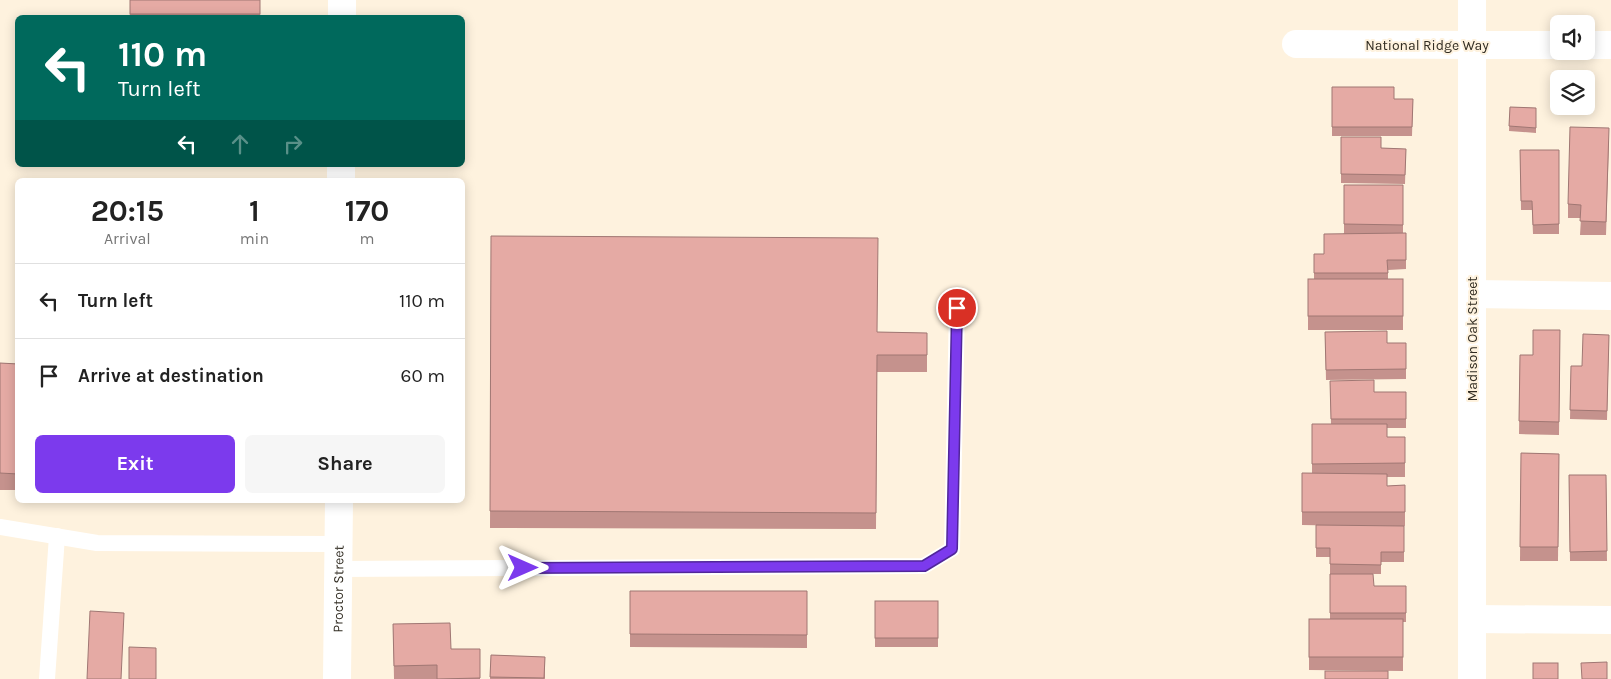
<!DOCTYPE html>
<style>
:root{--surface:#fff;--page:#f6f6f6;--text:#222;--muted:#767676;--line:#e0e0e0;--accent:#7c3aed}
body{margin:0;font-family:Karla,sans-serif;background:var(--page);color:var(--text);height:100vh;display:flex;flex-direction:column;font-size:19px;white-space:nowrap}
*{box-sizing:border-box;margin:0}
p{font-size:16px;color:var(--muted)}
.icon{flex:none;width:28px;height:28px;fill:none;stroke:currentColor;stroke-width:2;stroke-linecap:round;stroke-linejoin:round}
.map{position:relative;flex:1;overflow:hidden}
.panel{position:absolute;left:15px;top:178px;width:450px;height:325px;display:flex;flex-direction:column;background:var(--surface);border-radius:8px;box-shadow:0 2px 12px #0003}
.panel>*{flex:none}
.top-card{position:absolute;left:15px;top:15px;width:450px;height:152px;border-radius:8px;box-shadow:0 2px 12px #0003;background:#00695c;color:#fff;overflow:hidden}
.buttons{position:absolute;left:1550px;top:15px;display:grid;gap:10px}
.buttons a{display:grid;place-items:center;width:45px;height:45px;border-radius:8px;background:var(--surface);box-shadow:0 2px 12px #0003;font-size:25px}
.pin{position:absolute;display:grid;place-items:center;width:42px;height:42px;color:#fff;margin:-21px;border:2px solid #fff;border-radius:50%;box-shadow:0 1px 5px #0007}
.me{position:absolute;width:55px;margin:-28px;rotate:90deg;stroke-linejoin:round;filter:drop-shadow(0 0 4px #0008)}
.turn{display:flex;align-items:center;gap:18px;height:105px;padding:0 20px;font-size:22px}
.turn .icon{width:65px;height:65px;stroke-width:2.5}
.turn b{display:block;font-size:35px;line-height:42px}
.lanes{display:flex;align-items:center;height:48px;padding:0 20px;background:#0003;justify-content:center;gap:25px;direction:ltr}
.lanes .off{opacity:.35}
.eta{display:flex;justify-content:space-evenly;align-items:center;height:85px;text-align:center}
.eta b{font-size:30px;font-weight:700;line-height:35px}
.primary-button{display:flex;gap:10px;margin-top:auto;padding:10px 20px}
.primary-button a{flex:1;height:58px;border-radius:8px;background:var(--accent);color:#fff;font-size:20px;font-weight:700;line-height:58px;text-align:center}
.primary-button a+a{background:var(--page);color:var(--text)}
ul{padding:0;list-style:none}
li{display:flex;align-items:center;gap:15px;height:75px;padding:0 20px;border-top:1px solid var(--line)}
li div{flex:1}
li b{display:block;font-size:19px}
li em{font-style:normal}
.map>svg:first-child{display:block}
</style>
<div class="map">
<svg width="1611" height="679" viewBox="0 0 1611 679">
<rect width="100%" height="100%" fill="#fef2de"/>
<g fill="none" stroke-linecap="round" stroke-linejoin="round">
<g stroke="#fff" stroke-width="16">
<path d="M0,527L97,543L338,544"/>
<path d="M338,569L924,566L952,549L957,308"/>
<path d="M47,679L57,536"/>
</g>
<g stroke="#fff" stroke-width="28">
<path d="M1472,0V679"/>
<path d="M342,18V0"/>
<path d="M1296,44L1472,45"/>
<path d="M341,180V165"/>
<path d="M1473,294L1611,296"/>
<path d="M1472,619L1611,620"/>
<path id="s1" d="M337,679L339,500"/>
</g>
<g stroke="#fff" stroke-width="28">
<path d="M1472,45H1559"/>
<path d="M1586,45H1611"/>
</g>
</g>
<g fill="#c5928d">
<rect x="130" y="0" width="130" height="18"/>
<path d="M1332,87L1394,99H1413L1412,136H1332Z"/>
<path d="M1510,107L1536,108V133L1509,131Z"/>
<path d="M1341,137L1381,148L1406,149L1405,184L1341,183Z"/>
<path d="M1609,141L1606,235H1580L1581,218H1568V204Z"/>
<path d="M1520,150H1559V234H1533L1532,210H1521Z"/>
<path d="M1344,185H1403V233H1406V269L1388,270V279H1403V330H1308V279H1314V254H1324L1344,233Z"/>
<path d="M491,236L877,332L927,333V372H877L876,529L490,528Z"/>
<path d="M1560,330L1559,435L1519,434L1520,355H1533Z"/>
<path d="M1325,332L1387,343H1406V379L1326,380Z"/>
<path d="M1609,335L1607,420L1570,419L1571,366H1582Z"/>
<path d="M0,363L18,364V490H0Z"/>
<path d="M1330,381L1374,392H1406V428H1387V437H1405V477H1387V486L1405,485V526H1404V562H1381V574H1330V557H1316V525L1363,526L1302,525V473H1312V424H1331Z"/>
<path d="M1521,453L1559,454L1558,561H1520Z"/>
<path d="M1569,475H1606L1607,561H1570Z"/>
<path d="M1330,574L1374,586H1406V622H1403V671L1309,670V619H1330Z"/>
<path d="M630,591H807V648L630,647Z"/>
<rect x="875" y="601" width="63" height="46"/>
<path d="M393,624L451,649H480V679H394Z"/>
<path d="M491,655L545,657V679H490Z"/>
</g>
<g fill="#e5aaa4" stroke="#a07773">
<rect x="130" y="0" width="130" height="14"/>
<path d="M1332,87H1394V99H1413L1412,127H1332Z"/>
<path d="M1510,107L1536,108V128L1509,126Z"/>
<path d="M1570,127L1609,128L1606,222L1580,221L1581,205L1568,204Z"/>
<path d="M1341,137H1381V148L1406,149L1405,175L1341,174Z"/>
<path d="M1520,150H1559V224L1533,225L1532,201H1521Z"/>
<path d="M1344,185H1403V225L1344,224Z"/>
<path d="M1406,233V260H1387L1388,273H1314V254H1324V234Z"/>
<path d="M491,236L878,238L877,332L927,333V355H877L876,513L490,511Z"/>
<rect x="1308" y="279" width="95" height="37"/>
<path d="M1533,330H1560L1559,422L1519,421L1520,355H1533Z"/>
<path d="M1387,331V343H1406V369L1326,370L1325,332Z"/>
<path d="M1583,334L1609,335L1607,411L1570,410L1571,366H1582Z"/>
<path d="M0,363L18,364V474L0,473Z"/>
<path d="M1374,380V392H1406V419H1331L1330,381Z"/>
<path d="M1312,424H1387V437H1405V463L1312,464Z"/>
<path d="M1521,453L1559,454L1558,547H1520Z"/>
<path d="M1302,473L1387,474V486L1405,485V512H1302Z"/>
<path d="M1569,475H1606L1607,551L1570,552Z"/>
<path d="M1316,525L1404,526V552H1381V565L1330,564V548H1316Z"/>
<path d="M1330,574H1373L1374,586H1406V613H1330Z"/>
<path d="M630,591H807V635L630,634Z"/>
<rect x="875" y="601" width="63" height="37"/>
<path d="M90,611L124,613L121,679H87Z"/>
<rect x="1309" y="619" width="94" height="38"/>
<path d="M450,623L451,649H480V678L437,679V665L394,666L393,624Z"/>
<path d="M129,647L156,648V679H129Z"/>
<path d="M491,655L545,657L544,678L490,677Z"/>
<path d="M1607,662V679H1582L1581,663Z"/>
<rect x="1533" y="663" width="25" height="16"/>
<rect x="1325" y="671" width="63" height="8"/>
</g>
<g fill="none" stroke-linecap="round" stroke-linejoin="round">
<defs>
<path id="route" d="M523,568L924,566L952,549L957,308"/>
</defs>
<use href="#route" stroke="#51269a" stroke-width="12"/>
<use href="#route" stroke="#7c3aed" stroke-width="9"/>
</g>
<g text-anchor="middle" stroke-width="4" stroke-linejoin="round" paint-order="stroke">
<g font-size="14" fill="#312c22" stroke="#fef2de">
<text x="1427" y="50">National Ridge Way</text>
<text transform="translate(1472 339) rotate(-90)" y="5">Madison Oak Street</text>
<text dy="5" stroke="none"><textPath href="#s1" startOffset="90">Proctor Street</textPath></text>
</g>
</g>
</svg>
<div class="buttons">
<a><svg class="icon" aria-label="sound" viewBox="0 0 24 24"><path d="M4 9h4l5-4v14l-5-4H4zM17 9q2 3 0 6"/></svg></a>
<a><svg class="icon" aria-label="layers" viewBox="0 0 24 24"><path d="M12 4l9 5-9 5-9-5zM3 14l9 5 9-5"/></svg></a>
</div>
<div class="pin" style="left:957px;top:308px;background:#d93025"><svg class="icon" aria-label="arrive" viewBox="0 0 24 24"><path d="M6 21V4h12l-3 4 3 4H6"/></svg></div>
<svg class="me" style="left:523px;top:568px" viewBox="-20 -20 40 40"><path d="M0-17L14 15 0 8-14 15z" fill="#7c3aed" stroke="#fff" stroke-width="4"/></svg>
<div class="top-card">
<div class="turn"><svg class="icon" aria-label="left" viewBox="0 0 24 24"><path d="M17 20v-9H6M10 6l-5 5 5 5"/></svg><div><b>110 m</b>Turn left</div></div>
<div class="lanes"><svg class="icon" aria-label="left" viewBox="0 0 24 24"><path d="M17 20v-9H6M10 6l-5 5 5 5"/></svg><svg class="icon off" aria-label="ahead" viewBox="0 0 24 24"><path d="M12 20V5M6 11l6-6 6 6"/></svg><svg class="icon off" aria-label="right" viewBox="0 0 24 24"><path d="M7 20v-9h11M14 6l5 5-5 5"/></svg></div>
</div>
<section class="panel">
<div class="eta">
<div><b>20:15</b><p>Arrival</p></div>
<div><b>1</b><p>min</p></div>
<div><b>170</b><p>m</p></div>
</div>
<ul>
<li><svg class="icon" aria-label="left" viewBox="0 0 24 24"><path d="M17 20v-9H6M10 6l-5 5 5 5"/></svg><div><b>Turn left</b></div><em>110 m</em></li>
<li><svg class="icon" aria-label="arrive" viewBox="0 0 24 24"><path d="M6 21V4h12l-3 4 3 4H6"/></svg><div><b>Arrive at destination</b></div><em>60 m</em></li>
</ul>
<div class="primary-button"><a>Exit</a><a>Share</a></div>
</section>
</div>
